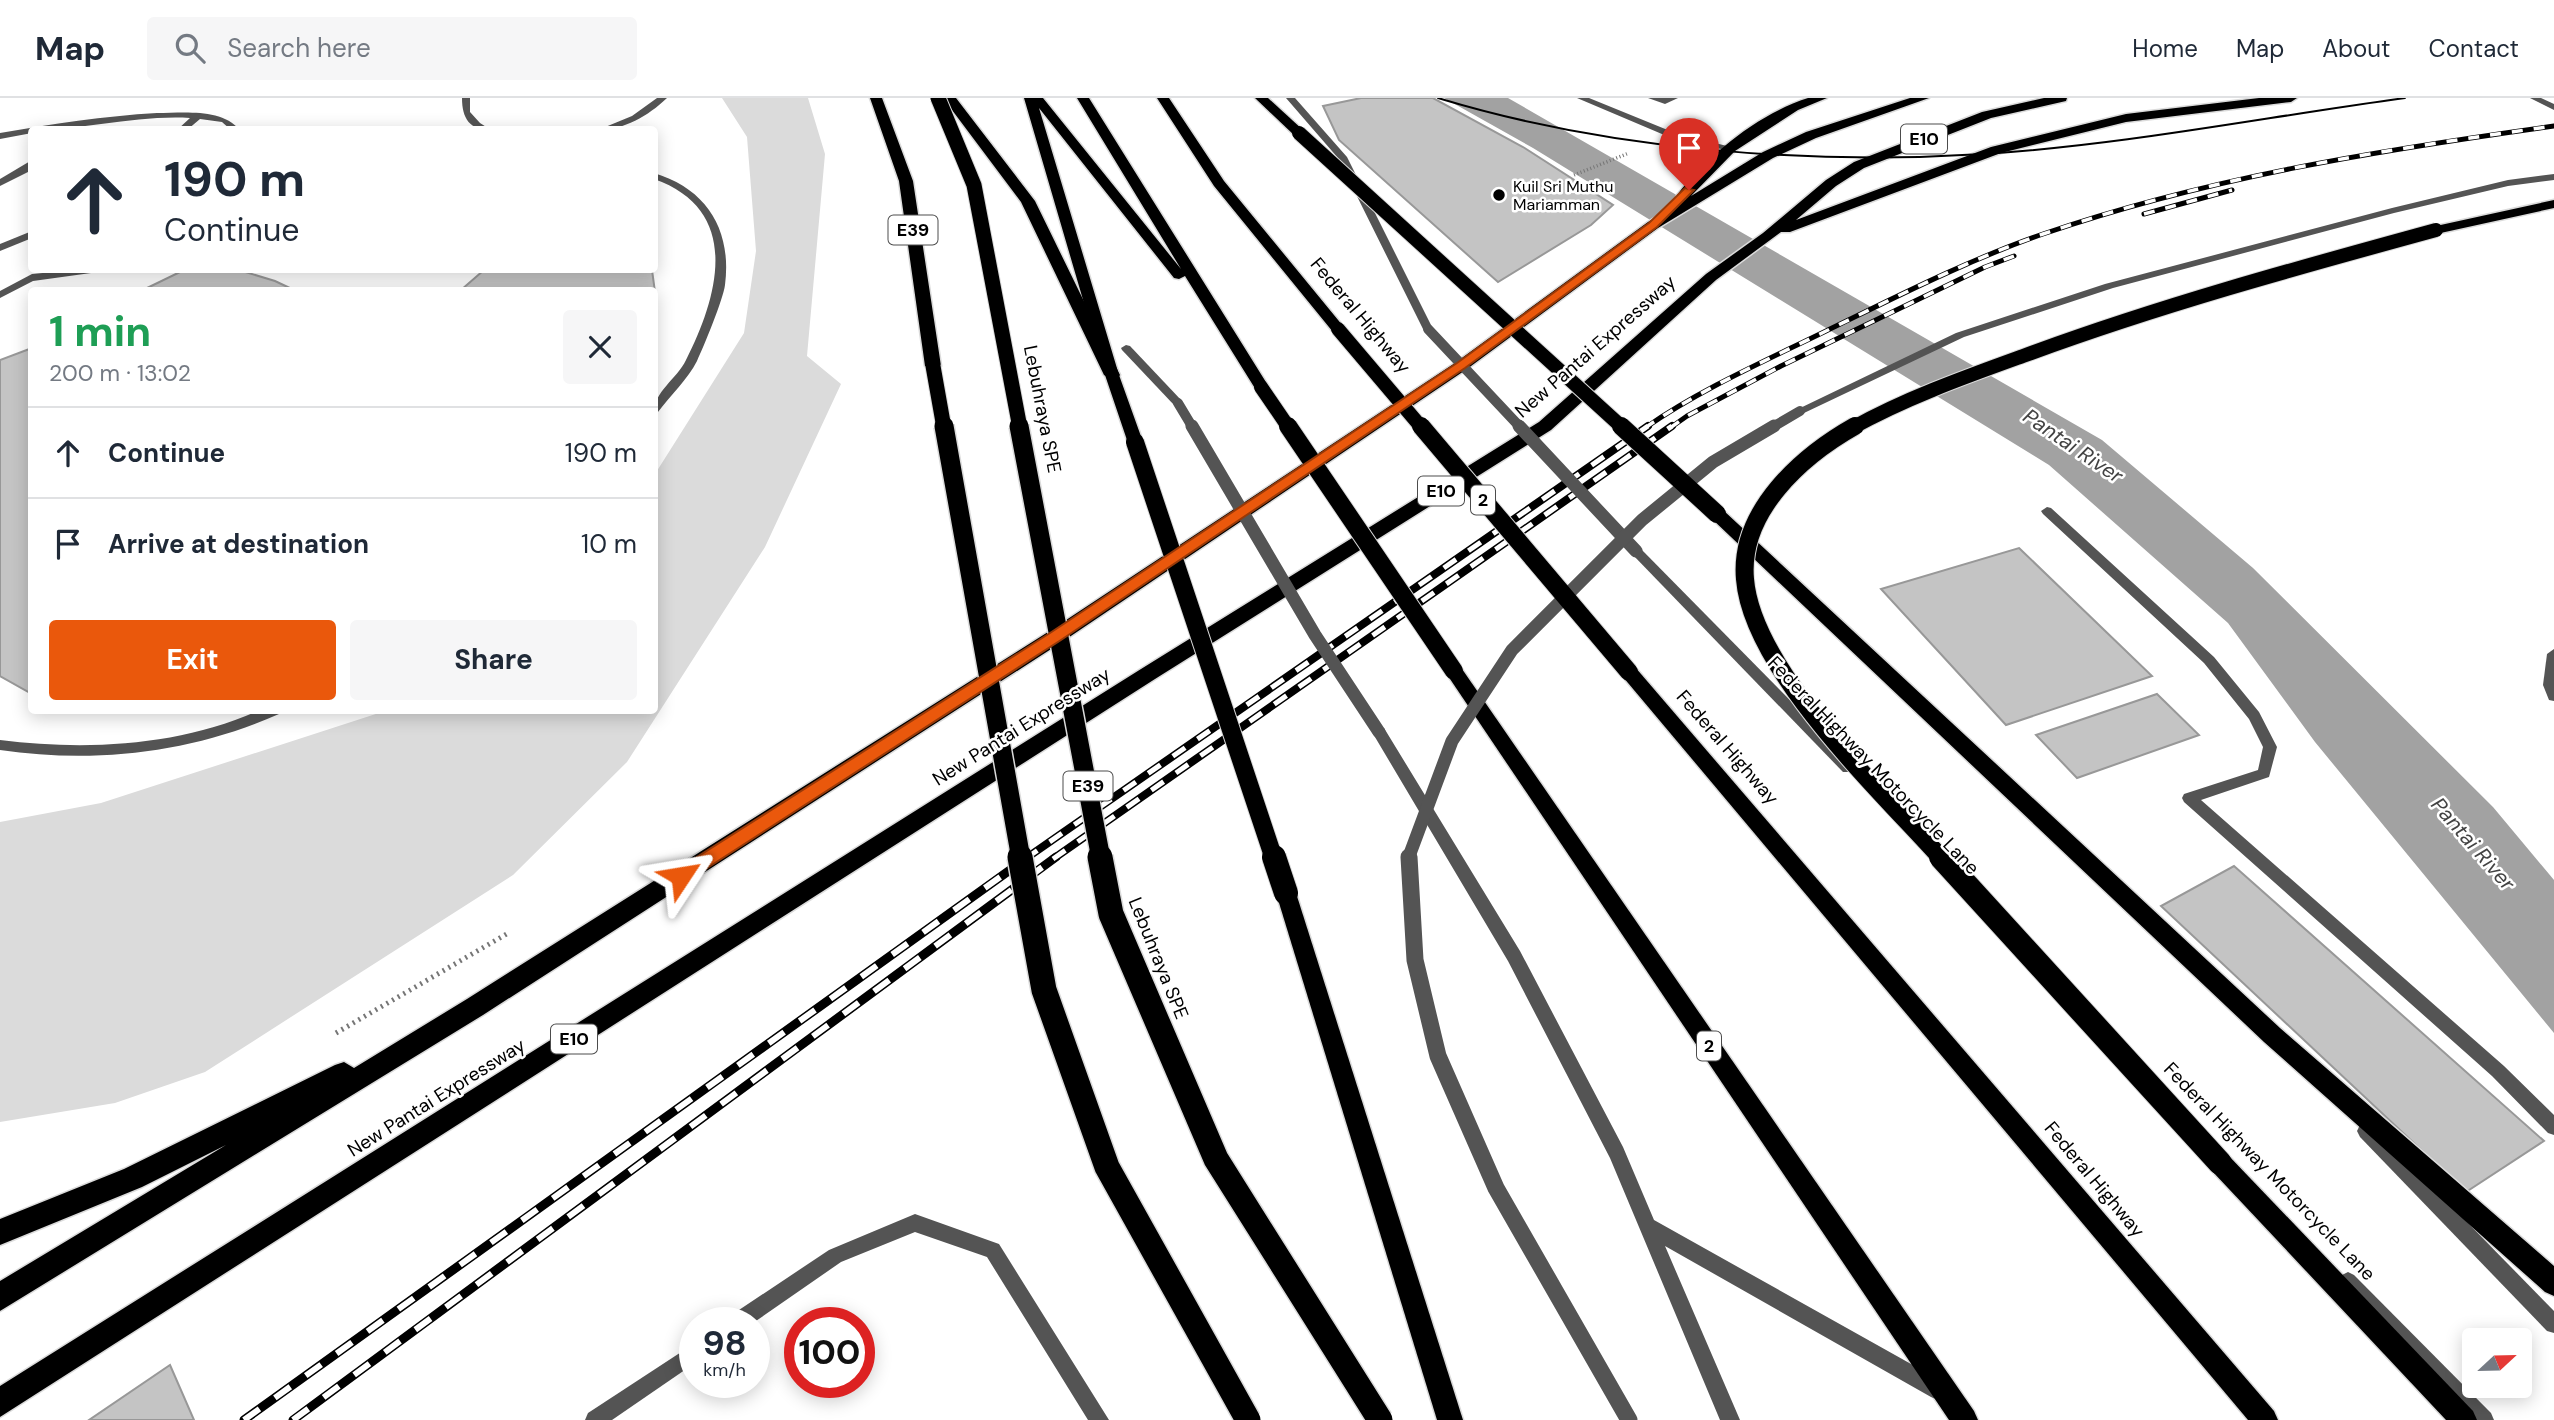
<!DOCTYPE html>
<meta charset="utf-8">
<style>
:root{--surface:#fff;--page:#f6f6f7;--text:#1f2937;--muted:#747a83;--line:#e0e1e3;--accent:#ea580c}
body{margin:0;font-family:"DM Sans",sans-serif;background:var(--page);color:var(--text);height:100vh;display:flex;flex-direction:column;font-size:26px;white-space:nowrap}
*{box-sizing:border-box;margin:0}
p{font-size:23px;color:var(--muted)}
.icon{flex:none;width:38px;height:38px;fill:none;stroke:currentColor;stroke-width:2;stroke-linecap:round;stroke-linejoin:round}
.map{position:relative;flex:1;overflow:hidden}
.panel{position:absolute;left:28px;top:189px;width:630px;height:427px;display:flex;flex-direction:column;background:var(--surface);border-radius:7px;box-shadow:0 4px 18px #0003}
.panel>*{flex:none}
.hud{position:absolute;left:28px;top:28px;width:630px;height:147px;border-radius:7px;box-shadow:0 4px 18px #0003;background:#fff;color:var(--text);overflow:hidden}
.needle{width:46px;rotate:68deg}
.tools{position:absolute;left:2462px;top:1230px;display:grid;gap:14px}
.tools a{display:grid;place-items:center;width:70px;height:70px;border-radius:7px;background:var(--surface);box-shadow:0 4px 18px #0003;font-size:35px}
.speed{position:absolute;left:679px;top:1209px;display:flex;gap:14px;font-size:35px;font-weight:700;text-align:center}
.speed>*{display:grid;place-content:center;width:91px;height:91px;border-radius:50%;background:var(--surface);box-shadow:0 4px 18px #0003;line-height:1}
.speed small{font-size:18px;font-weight:400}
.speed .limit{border:10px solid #d22;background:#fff;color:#111}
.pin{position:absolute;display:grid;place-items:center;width:60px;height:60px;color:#fff;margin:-72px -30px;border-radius:50% 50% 50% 0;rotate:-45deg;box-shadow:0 0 7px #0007}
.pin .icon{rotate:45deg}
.me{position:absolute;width:77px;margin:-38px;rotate:57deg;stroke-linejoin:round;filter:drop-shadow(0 0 5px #0008)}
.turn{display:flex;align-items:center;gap:24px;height:147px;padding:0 21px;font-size:32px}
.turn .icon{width:91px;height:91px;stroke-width:2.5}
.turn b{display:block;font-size:49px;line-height:60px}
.round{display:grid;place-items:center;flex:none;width:74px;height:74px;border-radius:7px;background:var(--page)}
.overview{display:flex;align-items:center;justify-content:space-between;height:119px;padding:0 21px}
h1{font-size:42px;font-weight:700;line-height:52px;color:#1e9e55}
.cta{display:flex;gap:14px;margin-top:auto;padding:14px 21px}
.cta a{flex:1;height:80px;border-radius:7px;background:var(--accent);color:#fff;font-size:28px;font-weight:700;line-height:80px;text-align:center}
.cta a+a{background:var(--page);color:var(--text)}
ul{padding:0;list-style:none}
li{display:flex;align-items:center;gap:21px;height:91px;padding:0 21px;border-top:2px solid var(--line)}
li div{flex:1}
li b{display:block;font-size:26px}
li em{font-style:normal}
header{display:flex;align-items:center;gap:42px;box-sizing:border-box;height:98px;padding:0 35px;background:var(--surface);border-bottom:2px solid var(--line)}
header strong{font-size:33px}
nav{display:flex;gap:38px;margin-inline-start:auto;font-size:24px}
.search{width:490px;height:63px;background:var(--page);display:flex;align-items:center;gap:18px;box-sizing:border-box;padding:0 24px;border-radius:7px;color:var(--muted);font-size:26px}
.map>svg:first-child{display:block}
</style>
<header>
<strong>Map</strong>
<div class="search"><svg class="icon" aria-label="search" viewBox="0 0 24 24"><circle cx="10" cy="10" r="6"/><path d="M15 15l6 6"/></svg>Search here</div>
<nav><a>Home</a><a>Map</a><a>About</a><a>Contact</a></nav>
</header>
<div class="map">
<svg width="2554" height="1322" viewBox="0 0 2554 1322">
<rect width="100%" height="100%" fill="#fff"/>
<path fill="#dbdbdb" d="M722,0H808L825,56L807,258L841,286L765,449L627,664L513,777L205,974L115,1005L0,1024V724L101,705L385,613L654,612L655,376L744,235L756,153L747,39Z"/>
<path fill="#a2a2a2" d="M1444,0H1508L2102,342L2253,470L2493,709L2554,782V935L2315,644L2228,525L2049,367L1533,50Z"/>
<g fill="#c4c4c4" stroke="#989898" stroke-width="2">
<path d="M1361,0H1433L1523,49L1613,107L1591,127L1498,184L1339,42L1323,8Z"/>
<path d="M184,172H239L275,183L294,192H143Z"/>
<path d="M484,172H652L655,194L461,192Z"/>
<path d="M32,250V596L0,578V262Z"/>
<path d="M2019,450L2152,578L2006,627L1881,491Z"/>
<path d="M2157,596L2199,637L2077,680L2036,637Z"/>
<path d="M2234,768L2544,1043L2466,1094L2161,808Z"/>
<path d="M170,1267L194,1322H89Z"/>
</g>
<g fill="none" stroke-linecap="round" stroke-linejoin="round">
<defs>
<g id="trunk">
<path d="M1024,0H1043L1181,171L1077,0H1089L1269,289L1266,292H1256L1185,178L1179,181L1174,180L1039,10L1119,277L1143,344L1141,348H1129L1105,277Z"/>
<path d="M1157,0H1169L1224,83L1343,228L1345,231L1343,234H1333L1214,88Z"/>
<path d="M1255,0H1268L1303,32V38H1295Z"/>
<path d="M2554,102V110L2436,136L2429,132L2436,128Z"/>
<path d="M1717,410L1723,412L2280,930L2554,1168V1198L2545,1194L2264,944L1711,420L1709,416Z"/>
<path d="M1454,566L1460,568L1974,1313L1978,1322H1949L1448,578L1445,573L1448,568Z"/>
<path d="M1629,567L1635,569L2274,1313L2278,1322H2248L1623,579L1620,574L1623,569Z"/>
<path d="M1286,786L1293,789L1296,795L1463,1322H1437L1276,795L1279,789Z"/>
<path d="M2220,1054L2228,1057L2473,1313L2477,1322H2446L2212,1073L2208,1065L2212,1057Z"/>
</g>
<g id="motorway">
<path d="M870,0H882L913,83L941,268L933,273L925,268L899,83Z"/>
<path d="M943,0H956L1035,103L1120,277L1118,280L1112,282L1104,277L1021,104Z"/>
<path d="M1808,0H1827L1798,12L1735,53L1691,98L1763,54L1806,34L1910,0H1929L1816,40L1773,60L1658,130L1467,271L1062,544L483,917L0,1213V1183L226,1047L142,1089L0,1147V1121L124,1071L335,967L344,964L354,970L467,901L1048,534L1455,265L1648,124L1686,101L1677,97C1709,56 1758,16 1808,0Z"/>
<path d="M2044,0H2067L2066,3L1991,20L1864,70L1836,88L1796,122L1991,49L2126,16L2259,0H2297L2291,4L2126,24L2001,55L1790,134H1781L1716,182L1551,332L1155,581L0,1319V1288L1141,571L1539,324L1706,176L1763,135L1826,82L1854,64L1982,14Z"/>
</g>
</defs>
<use href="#trunk" stroke="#dbdbdb" stroke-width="3"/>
<use href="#motorway" stroke="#dbdbdb" stroke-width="3"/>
<path stroke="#767676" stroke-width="3.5" stroke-dasharray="1 2.5" stroke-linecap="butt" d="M1574,77L1629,55"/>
<path stroke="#767676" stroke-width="5" stroke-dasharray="2 4.5" stroke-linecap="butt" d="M336,935L510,834"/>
<g fill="#545454" fill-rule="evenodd">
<path d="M462,0H470V14L480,25L491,32C470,32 462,21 462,0Z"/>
<path d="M657,0H667C648,18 624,32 598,32L632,18Z"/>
<path d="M1286,0H1295L1347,59L1433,231L1432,233L1428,234L1423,231L1338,60Z"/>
<path d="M1577,0H1589L1675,35L1735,50L1730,53L1669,39Z"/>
<path d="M1648,0H1678L1665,6Z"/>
<path d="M157,15C184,15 221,10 240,32H231L222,24L200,21L187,32H177L190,20C136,17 84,32 32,32V35L0,41V35C52,26 104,18 157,15Z"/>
<path d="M32,62L30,73L0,88V81Z"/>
<path d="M654,75C707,91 732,132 725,187C723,202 704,248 697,263C688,281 670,298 658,314L654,315C654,293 677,281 686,262C719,197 742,112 654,81Z"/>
<path d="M32,133V140L0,153V146Z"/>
<path d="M74,172H96L91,175L33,183L0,200V193L32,176Z"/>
<path d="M1126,247L1130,248L1182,303V307H1174L1122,252L1121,250Z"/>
<path d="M2047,409L2051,410L2214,559L2259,614L2277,649L2269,679L2201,702L2504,968L2554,1017V1037L2548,1035L2492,978L2184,704L2182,700L2184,696L2258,672L2263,649L2249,621L2204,565L2043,416L2041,413Z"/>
<path d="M1636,449L1640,450L1853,666L1855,670L1853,674H1843L1632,456L1630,453L1632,450Z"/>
<path d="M2554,551V603L2549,602L2543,587L2547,556Z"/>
<path d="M260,612H281L279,616C191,655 95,666 0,652V642C87,653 180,648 260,612Z"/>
<path d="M1379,629L1384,630L1520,853L1623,1049L1654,1122L1945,1285L1948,1292L1945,1299L1938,1302L1931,1299L1665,1148L1740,1322H1720L1610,1060L1508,863L1372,634Z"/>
<path d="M915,1116L999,1146L1109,1322H1088L987,1159L915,1134L841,1164L753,1225H728L730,1218L829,1152Z"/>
<path d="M2348,1174L2354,1177L2491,1315L2494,1322H2471L2342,1189L2339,1183L2342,1177Z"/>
<path d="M695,1245V1265L612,1322H585L588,1315Z"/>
</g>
<g fill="#545454" fill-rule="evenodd">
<path d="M2530,0H2541L2554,6V12Z"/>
<path d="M2554,76V82L2508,88L2394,115L2113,190L1964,239L1804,315L1800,316L1794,313L1956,235L2105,186L2392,110L2508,82Z"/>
</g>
<path fill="#545454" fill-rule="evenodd" d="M2366,1025L2372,1027L2554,1213V1235L2547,1233L2360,1039L2357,1033L2360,1027Z"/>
<use href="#trunk" fill="#000" fill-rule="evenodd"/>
<use href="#motorway" fill="#000" fill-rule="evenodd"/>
<path stroke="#000" stroke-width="2" d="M1438,0C1609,52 1807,67 1984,56C2125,47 2265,19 2405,0"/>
<defs>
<g id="rail-far2">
<path d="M2144,116L2232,92"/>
<path d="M1645,330C1701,291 1765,263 1826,233C1898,198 1968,162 2043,136C2209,79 2381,52 2554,28"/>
<path d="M1670,330L1687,318L1781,268L1985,169L2014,158"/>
</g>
<g id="rail-far1">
<path d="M1025,761L1648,328"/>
<path d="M1053,761L1672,328"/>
</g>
<g id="rail">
<path d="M244,1322L1028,759"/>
<path d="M293,1322L1056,759"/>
</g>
</defs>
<use href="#rail-far2" stroke="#000" stroke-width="5"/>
<use href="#rail-far1" stroke="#000" stroke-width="8"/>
<use href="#rail" stroke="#000" stroke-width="9"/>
<use href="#rail-far2" stroke="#fff" stroke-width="3.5" stroke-dasharray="11" stroke-linecap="butt"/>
<use href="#rail-far1" stroke="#fff" stroke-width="5" stroke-dasharray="15" stroke-linecap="butt"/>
<use href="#rail" stroke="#fff" stroke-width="6" stroke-dasharray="19" stroke-linecap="butt"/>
<defs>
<g id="trunk-bridge-far2">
<path d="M1299,35L1623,330"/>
<path d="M1338,231L1422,330"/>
<path d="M1261,289L1289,330"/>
<path d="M1852,330C1906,300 1965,279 2023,258C2158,208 2297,170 2436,132"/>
</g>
<g id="trunk-bridge-far1">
<path d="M1288,328L1454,573"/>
<path d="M1421,328L1629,574"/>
<path d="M1621,328L1717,416"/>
<path d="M1855,328C1802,358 1739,413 1745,481C1752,572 1882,694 1942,761"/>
<path d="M1135,344L1274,761"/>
</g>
<g id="trunk-bridge">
<path d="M1274,759L1286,795"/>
<path d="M1941,759L2220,1065"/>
</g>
<g id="motorway-bridge-far2">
<path d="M938,0L974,87L1020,330"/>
<path d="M933,268L944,330"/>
</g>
<g id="motorway-bridge-far1">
<path d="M944,328L1021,761"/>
<path d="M1019,328L1101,761"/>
</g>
<g id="motorway-bridge">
<path d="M1020,759L1044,892L1107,1069L1248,1322"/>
<path d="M1100,759L1111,816L1216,1061L1380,1322"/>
</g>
</defs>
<use href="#trunk-bridge-far2" stroke="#dbdbdb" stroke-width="16" stroke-linecap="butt"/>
<use href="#trunk-bridge-far1" stroke="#dbdbdb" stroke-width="20" stroke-linecap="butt"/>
<use href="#trunk-bridge" stroke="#dbdbdb" stroke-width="26" stroke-linecap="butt"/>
<use href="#motorway-bridge-far2" stroke="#dbdbdb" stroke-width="17" stroke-linecap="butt"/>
<use href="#motorway-bridge-far1" stroke="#dbdbdb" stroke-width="22" stroke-linecap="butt"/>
<use href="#motorway-bridge" stroke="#dbdbdb" stroke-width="28" stroke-linecap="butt"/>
<g stroke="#545454" stroke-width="10">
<path d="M1428,231L1521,330"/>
<path d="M1178,305L1193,330"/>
</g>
<g stroke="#545454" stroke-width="13">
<path d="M1192,328L1315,537L1379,634"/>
<path d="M1519,328L1636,453"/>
</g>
<path stroke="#545454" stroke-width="10" d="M1771,330L1800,313"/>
<path stroke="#545454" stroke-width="13" d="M1408,761L1452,643L1512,552L1642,422L1713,364L1774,328"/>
<path stroke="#545454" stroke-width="17" d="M1409,759L1415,862L1438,958L1496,1090L1629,1322"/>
<use href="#trunk-bridge-far2" stroke="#000" stroke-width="14"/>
<use href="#trunk-bridge-far1" stroke="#000" stroke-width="18"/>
<use href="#trunk-bridge" stroke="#000" stroke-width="24"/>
<use href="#motorway-bridge-far2" stroke="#000" stroke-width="15"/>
<use href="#motorway-bridge-far1" stroke="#000" stroke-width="19"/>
<use href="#motorway-bridge" stroke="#000" stroke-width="25"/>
</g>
<path fill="#ea580c" stroke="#983908" stroke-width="2" d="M1685,90L1694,92L1657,129L1465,270L1061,542L687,783H675L672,778L675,773L1050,535L1457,265L1649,125Z"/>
<circle fill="#000" stroke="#fff" stroke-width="2.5" cx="1499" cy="97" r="7"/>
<g text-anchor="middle" stroke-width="5" stroke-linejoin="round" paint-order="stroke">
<g font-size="16" fill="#000" stroke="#fff" text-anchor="start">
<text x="1513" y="94">Kuil Sri Muthu<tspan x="1513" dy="18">Mariamman</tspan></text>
</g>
<g fill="#fff" stroke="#4c4c4c" stroke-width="2">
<rect x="1901" y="26.5" width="46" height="29" rx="5"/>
<rect x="888.5" y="117.5" width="49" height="29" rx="5"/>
<rect x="1418" y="378.5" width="46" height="29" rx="5"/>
<rect x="1471" y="387.5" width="24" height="29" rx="5"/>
<rect x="1063.5" y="673.5" width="49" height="29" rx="5"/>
<rect x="551" y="926.5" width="46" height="29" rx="5"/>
<rect x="1697" y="933.5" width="24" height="29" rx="5"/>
</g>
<g font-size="18" font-weight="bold" fill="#000">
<text x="1924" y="47">E10</text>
<text x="913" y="138">E39</text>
<text x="1441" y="399">E10</text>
<text x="1483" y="408">2</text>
<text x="1088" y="694">E39</text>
<text x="574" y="947">E10</text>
<text x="1709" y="954">2</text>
</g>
<g font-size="19" fill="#000" stroke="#fff">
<text transform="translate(1361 217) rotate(50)" y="7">Federal Highway</text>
<text transform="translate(1595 248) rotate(-41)" y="7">New Pantai Expressway</text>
<text transform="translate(1043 311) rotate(79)" y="7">Lebuhraya SPE</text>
<text transform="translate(1021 628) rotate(-32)" y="7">New Pantai Expressway</text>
<text transform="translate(1728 649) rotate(49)" y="7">Federal Highway</text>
<text transform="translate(1874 667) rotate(46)" y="7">Federal Highway Motorcycle Lane</text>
<text transform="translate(1159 860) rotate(68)" y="7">Lebuhraya SPE</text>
<text transform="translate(436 999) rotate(-32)" y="7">New Pantai Expressway</text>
<text transform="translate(2270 1073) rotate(46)" y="7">Federal Highway Motorcycle Lane</text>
<text transform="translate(2095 1081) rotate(50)" y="7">Federal Highway</text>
</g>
<g font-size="21" font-style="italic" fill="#434343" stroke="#fff">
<text transform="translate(2073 348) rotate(34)" y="7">Pantai River</text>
<text transform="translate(2473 746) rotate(49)" y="7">Pantai River</text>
</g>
</g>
</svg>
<div class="tools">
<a><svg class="needle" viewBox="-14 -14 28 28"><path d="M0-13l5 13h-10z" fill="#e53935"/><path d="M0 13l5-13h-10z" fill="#747a83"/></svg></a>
</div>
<div class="speed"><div>98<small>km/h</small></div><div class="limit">100</div></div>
<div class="pin" style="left:1689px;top:92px;background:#d93025"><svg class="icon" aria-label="arrive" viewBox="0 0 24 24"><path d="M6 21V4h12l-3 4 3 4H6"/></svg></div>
<svg class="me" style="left:681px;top:778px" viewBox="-20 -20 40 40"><path d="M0-17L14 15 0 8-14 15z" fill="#ea580c" stroke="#fff" stroke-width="4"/></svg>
<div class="hud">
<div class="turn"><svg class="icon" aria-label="ahead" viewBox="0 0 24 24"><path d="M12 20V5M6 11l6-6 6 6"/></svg><div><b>190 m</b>Continue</div></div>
</div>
<section class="panel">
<div class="overview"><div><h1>1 min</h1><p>200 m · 13:02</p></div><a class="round"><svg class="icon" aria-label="close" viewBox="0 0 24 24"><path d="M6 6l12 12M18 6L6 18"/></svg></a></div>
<ul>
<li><svg class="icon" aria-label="ahead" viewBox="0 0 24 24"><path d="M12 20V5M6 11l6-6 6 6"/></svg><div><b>Continue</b></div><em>190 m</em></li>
<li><svg class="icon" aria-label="arrive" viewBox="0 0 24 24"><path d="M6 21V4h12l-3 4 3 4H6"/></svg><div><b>Arrive at destination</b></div><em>10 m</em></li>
</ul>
<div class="cta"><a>Exit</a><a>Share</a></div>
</section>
</div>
